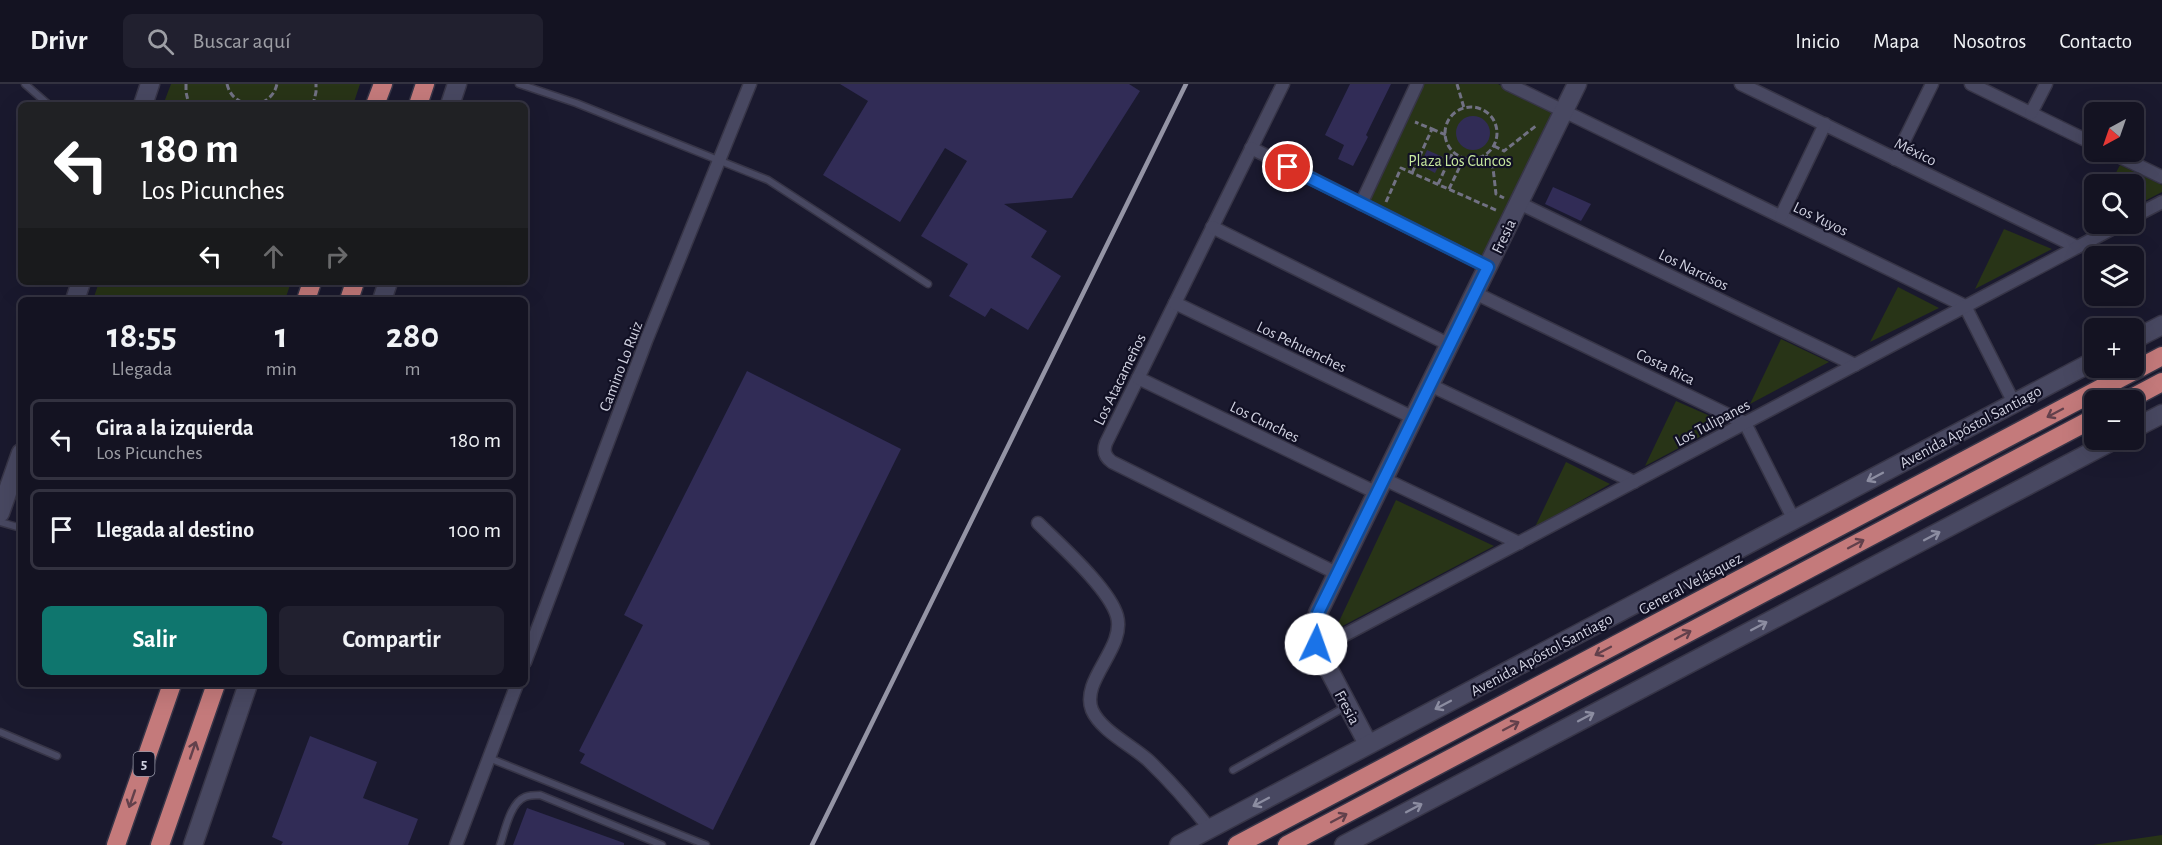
<!DOCTYPE html>
<html lang="es">
<meta charset="utf-8">
<style>
:root{--surface:#141322;--page:#21202f;--text:#f1f3f6;--muted:#9d9ea5;--line:#333240;--accent:#0f766e}
body{margin:0;font-family:"Alegreya Sans",sans-serif;background:var(--page);color:var(--text);height:100vh;display:flex;flex-direction:column;font-size:22px;white-space:nowrap}
*{box-sizing:border-box;margin:0}
p{font-size:20px;color:var(--muted)}
.icon{flex:none;width:33px;height:33px;fill:none;stroke:currentColor;stroke-width:2;stroke-linecap:round;stroke-linejoin:round}
.map{position:relative;flex:1;overflow:hidden}
.panel{position:absolute;left:18px;top:213px;width:510px;height:390px;display:flex;flex-direction:column;background:var(--surface);border-radius:9px;box-shadow:0 6px 24px #0002,0 0 0 2px var(--line)}
.panel>*{flex:none}
.guide{position:absolute;left:18px;top:18px;width:510px;height:183px;border-radius:9px;box-shadow:0 6px 24px #0002,0 0 0 2px var(--line);background:#202124;color:#fff;overflow:hidden}
.needle{width:39px;rotate:220deg}
.controls{position:absolute;left:2084px;top:18px;display:grid;gap:12px}
.controls a{display:grid;place-items:center;width:60px;height:60px;border-radius:9px;background:var(--surface);box-shadow:0 6px 24px #0002,0 0 0 2px var(--line);font-size:30px}
.pin{position:absolute;display:grid;place-items:center;width:51px;height:51px;color:#fff;margin:-26px;border:3px solid #fff;border-radius:50%;box-shadow:0 2px 6px #0007}
.me{position:absolute;width:66px;margin:-33px;rotate:3deg;stroke-linejoin:round;filter:drop-shadow(0 0 4px #0008)}
.turn{display:flex;align-items:center;gap:21px;height:126px;padding:0 24px;font-size:27px}
.turn .icon{width:78px;height:78px;stroke-width:2.5}
.turn b{display:block;font-size:42px;line-height:51px}
.lanes{display:flex;align-items:center;height:57px;padding:0 24px;background:#0003;justify-content:center;gap:30px;direction:ltr}
.lanes .off{opacity:.35}
.eta{display:flex;justify-content:space-evenly;align-items:center;height:102px;text-align:center}
.eta b{font-size:36px;font-weight:700;line-height:42px}
.primary-button{display:flex;gap:12px;margin-top:auto;padding:12px 24px}
.primary-button a{flex:1;height:69px;border-radius:9px;background:var(--accent);color:#fff;font-size:24px;font-weight:700;line-height:69px;text-align:center}
.primary-button a+a{background:var(--page);color:var(--text)}
ul{padding:0;list-style:none}
li{display:flex;align-items:center;gap:18px;height:81px;margin:0 12px 9px;padding:0 12px;border:3px solid var(--line);border-radius:9px}
li div{flex:1}
li b{display:block;font-size:22px}
li em{font-style:normal}
header{display:flex;align-items:center;gap:36px;box-sizing:border-box;height:84px;padding:0 30px;background:var(--surface);border-bottom:2px solid var(--line)}
header strong{font-size:28px}
nav{display:flex;gap:33px;margin-inline-start:auto;font-size:21px}
.search{width:420px;height:54px;background:var(--page);display:flex;align-items:center;gap:15px;box-sizing:border-box;padding:0 21px;border-radius:9px;color:var(--muted);font-size:22px}
.map>svg:first-child{display:block}
</style>
<header>
<strong>Drivr</strong>
<div class="search"><svg class="icon" aria-label="search" viewBox="0 0 24 24"><circle cx="10" cy="10" r="6"/><path d="M15 15l6 6"/></svg>Buscar aquí</div>
<nav><a>Inicio</a><a>Mapa</a><a>Nosotros</a><a>Contacto</a></nav>
</header>
<div class="map">
<svg width="2162" height="761" viewBox="0 0 2162 761">
<rect width="100%" height="100%" fill="#1a192e"/>
<g fill="#283417">
<path d="M171,0H360L353,21H163Z"/>
<path d="M1421,0H1498L1557,30L1484,177L1367,117Z"/>
<path d="M2120,81L2162,101V108L2133,123V100H2110Z"/>
<path d="M2004,145L2052,165L1975,205Z"/>
<path d="M99,198H291L285,216H93Z"/>
<path d="M1898,203L1939,224L1870,258Z"/>
<path d="M1781,255L1829,278L1750,320Z"/>
<path d="M1676,317L1726,339L1645,382Z"/>
<path d="M1566,378L1610,400L1535,443Z"/>
<path d="M1396,416L1494,462L1335,546Z"/>
<path d="M2162,751V761H2093Z"/>
</g>
<g fill="#312c56">
<path d="M840,0H1129L1140,7L1072,114L1004,120L1047,147L1031,173L1061,192L1028,246L991,224L985,233L949,212L968,180L921,152L967,77L945,64L900,138L823,91L868,17Z"/>
<path d="M1350,0H1391L1366,51L1368,53L1353,82L1338,75L1344,61L1325,51Z"/>
<circle cx="1473" cy="49" r="17"/>
<path d="M1427,66L1443,73L1435,89L1420,81Z"/>
<path d="M1553,103L1591,120L1581,137L1545,120Z"/>
<path d="M747,287L901,365L713,746L580,679L585,670L579,667L643,541L624,531Z"/>
<path d="M310,652L377,678L363,714L418,735L408,761H281L283,758L272,753Z"/>
<path d="M527,724L624,759V761H513Z"/>
</g>
<g fill="none" stroke-linecap="round" stroke-linejoin="round">
<defs>
<g id="lane">
<path d="M25,0L49,21"/>
<path d="M519,0L576,19L768,96L928,200"/>
<path d="M0,438L21,444"/>
<path d="M0,648L57,672"/>
<path d="M489,674L706,761"/>
<path d="M1233,686L1347,622"/>
<path d="M500,761C505,747 510,719 525,713C530,711 536,711 540,711L662,761"/>
</g>
<g id="street">
<path d="M1283,0L1106,359C1103,367 1105,373 1112,378L1338,490"/>
<path d="M1508,0L1965,222L2014,319"/>
<path d="M1741,0L2077,163"/>
<path d="M1971,0L2094,60"/>
<path d="M2031,29L2046,0"/>
<path d="M1251,64L1488,183"/>
<path d="M2110,68L2162,93"/>
<path d="M1895,75L1932,0"/>
<path d="M1519,119L1855,281"/>
<path d="M1361,120L1417,0"/>
<path d="M1781,132L1825,40"/>
<path d="M2133,133L2162,118"/>
<path d="M1212,143L1450,261"/>
<path d="M1475,209L1745,339L1794,436"/>
<path d="M1175,219L1414,334"/>
<path d="M1138,294L1377,409"/>
<path d="M1430,301L1634,398"/>
<path d="M1384,395L1519,459"/>
<path d="M1038,439C1059,460 1109,504 1117,532C1126,564 1080,596 1092,626C1101,647 1133,662 1149,677C1171,698 1191,721 1210,745"/>
<path d="M1318,565L2121,140"/>
<path d="M525,578L646,257L750,0"/>
<path d="M456,761L517,600"/>
</g>
<g id="secondary">
<path d="M143,21L150,0"/>
<path d="M450,21L457,0"/>
<path d="M75,216L81,198"/>
<path d="M382,216L388,198"/>
<path d="M2133,256L2162,241"/>
<path d="M2133,345L2162,330"/>
<path d="M0,429L21,369"/>
<path d="M1368,660L1318,565L1315,545L1318,529L1577,0"/>
<path d="M193,761L248,600"/>
<path d="M1179,761L2094,277"/>
<path d="M1344,761L2114,356"/>
</g>
<g id="highway">
<path d="M375,21L383,0"/>
<path d="M418,21L425,0"/>
<path d="M306,216L312,198"/>
<path d="M349,216L355,198"/>
<path d="M2128,316L2162,298"/>
<path d="M116,761L172,600"/>
<path d="M160,761L216,600"/>
<path d="M1237,761L2162,272"/>
<path d="M1287,761L2094,334"/>
</g>
</defs>
<use href="#lane" stroke="#373547" stroke-width="9"/>
<use href="#street" stroke="#373547" stroke-width="15"/>
<use href="#secondary" stroke="#373547" stroke-width="21"/>
<use href="#highway" stroke="#373547" stroke-width="21"/>
<g stroke="#717183" stroke-width="3" stroke-dasharray="6 3" stroke-linecap="butt">
<path d="M186,0V8L189,21"/>
<path d="M227,0C233,27 271,27 277,0"/>
<path d="M1457,0L1464,24"/>
<path d="M313,21L316,8V0"/>
<circle cx="1471" cy="49" r="26"/>
<path d="M1432,45L1446,51"/>
<path d="M1494,62L1504,67L1537,41"/>
<path d="M1486,71L1493,84L1496,110L1504,114"/>
<path d="M1412,89L1432,45L1415,38"/>
<path d="M1438,100L1453,68"/>
<path d="M1449,105L1464,74"/>
<path d="M1386,118L1401,84L1498,127"/>
</g>
<use href="#lane" stroke="#484861" stroke-width="6"/>
<use href="#street" stroke="#484861" stroke-width="12"/>
<use href="#secondary" stroke="#484861" stroke-width="18"/>
<use href="#highway" stroke="#c47a7b" stroke-width="18"/>
<path stroke="#9494a5" stroke-width="4.5" d="M812,761L1186,0"/>
</g>
<defs><path id="oneway-shaft" d="M-6 0H5M1.5-3L5.5 0L1.5 3" fill="none" stroke-width="1.6" stroke-linecap="round" stroke-linejoin="round" transform="scale(1.5)"/></defs>
<g stroke="#62404b">
<use href="#oneway-shaft" transform="translate(2055 329) rotate(152)"/>
<use href="#oneway-shaft" transform="translate(1856 460) rotate(-28)"/>
<use href="#oneway-shaft" transform="translate(1683 551) rotate(-28)"/>
<use href="#oneway-shaft" transform="translate(1603 567) rotate(152)"/>
<use href="#oneway-shaft" transform="translate(1511 642) rotate(-28)"/>
<use href="#oneway-shaft" transform="translate(193 666) rotate(-71)"/>
<use href="#oneway-shaft" transform="translate(132 715) rotate(109)"/>
<use href="#oneway-shaft" transform="translate(1339 734) rotate(-28)"/>
</g>
<g stroke="#8c8da1">
<use href="#oneway-shaft" transform="translate(1875 393) rotate(152)"/>
<use href="#oneway-shaft" transform="translate(1932 452) rotate(-28)"/>
<use href="#oneway-shaft" transform="translate(1759 542) rotate(-28)"/>
<use href="#oneway-shaft" transform="translate(1443 621) rotate(152)"/>
<use href="#oneway-shaft" transform="translate(1586 633) rotate(-28)"/>
<use href="#oneway-shaft" transform="translate(1261 718) rotate(152)"/>
<use href="#oneway-shaft" transform="translate(1414 724) rotate(-28)"/>
</g>
<g fill="none" stroke-linecap="round" stroke-linejoin="round">
<defs>
<path id="route" d="M1288,83L1488,183L1318,529L1315,545L1316,560"/>
</defs>
<use href="#route" stroke="#114b97" stroke-width="15"/>
<use href="#route" stroke="#1a73e8" stroke-width="10"/>
</g>
<g text-anchor="middle" stroke-width="4.5" stroke-linejoin="round" paint-order="stroke">
<rect fill="#111024" stroke="#9798a8" stroke-width="1.5" x="133.5" y="668" width="21" height="24" rx="4.5"/>
<g font-size="15" font-weight="bold" fill="#d1d2e1">
<text x="144" y="685">5</text>
</g>
<g font-size="16" fill="#d1d2e1" stroke="#111024">
<text transform="translate(1916 67) rotate(26)" y="6">México</text>
<text transform="translate(1821 134) rotate(26)" y="6">Los Yuyos</text>
<text transform="translate(1503 152) rotate(-64)" y="6">Fresia</text>
<text transform="translate(1694 185) rotate(26)" y="6">Los Narcisos</text>
<text transform="translate(1302 262) rotate(26)" y="6">Los Pehuenches</text>
<text transform="translate(620 282) rotate(-69)" y="6">Camino Lo Ruiz</text>
<text transform="translate(1666 282) rotate(26)" y="6">Costa Rica</text>
<text transform="translate(1119 295) rotate(-64)" y="6">Los Atacameños</text>
<text transform="translate(1265 337) rotate(26)" y="6">Los Cunches</text>
<text transform="translate(1712 338) rotate(-28)" y="6">Los Tulipanes</text>
<text transform="translate(1970 342) rotate(-28)" y="6">Avenida Apóstol Santiago</text>
<text transform="translate(1690 499) rotate(-28)" y="6">General Velásquez</text>
<text transform="translate(1541 570) rotate(-28)" y="6">Avenida Apóstol Santiago</text>
<text transform="translate(1348 623) rotate(62)" y="6">Fresia</text>
</g>
<g font-size="16" fill="#c7e89e" stroke="#111024">
<text x="1460" y="82">Plaza Los Cuncos</text>
</g>
</g>
</svg>
<div class="controls">
<a><svg class="needle" viewBox="-14 -14 28 28"><path d="M0-13l5 13h-10z" fill="#e53935"/><path d="M0 13l5-13h-10z" fill="#9d9ea5"/></svg></a>
<a><svg class="icon" aria-label="search" viewBox="0 0 24 24"><circle cx="10" cy="10" r="6"/><path d="M15 15l6 6"/></svg></a>
<a><svg class="icon" aria-label="layers" viewBox="0 0 24 24"><path d="M12 4l9 5-9 5-9-5zM3 14l9 5 9-5"/></svg></a>
<a>+</a>
<a>−</a>
</div>
<div class="pin" style="left:1288px;top:83px;background:#d93025"><svg class="icon" aria-label="arrive" viewBox="0 0 24 24"><path d="M6 21V4h12l-3 4 3 4H6"/></svg></div>
<svg class="me" style="left:1316px;top:560px" viewBox="-20 -20 40 40"><circle r="19" fill="#fff"/><path d="M0-13L10 11 0 6-10 11z" fill="#1a73e8"/></svg>
<div class="guide">
<div class="turn"><svg class="icon" aria-label="left" viewBox="0 0 24 24"><path d="M17 20v-9H6M10 6l-5 5 5 5"/></svg><div><b>180 m</b>Los Picunches</div></div>
<div class="lanes"><svg class="icon" aria-label="left" viewBox="0 0 24 24"><path d="M17 20v-9H6M10 6l-5 5 5 5"/></svg><svg class="icon off" aria-label="ahead" viewBox="0 0 24 24"><path d="M12 20V5M6 11l6-6 6 6"/></svg><svg class="icon off" aria-label="right" viewBox="0 0 24 24"><path d="M7 20v-9h11M14 6l5 5-5 5"/></svg></div>
</div>
<section class="panel">
<div class="eta">
<div><b>18:55</b><p>Llegada</p></div>
<div><b>1</b><p>min</p></div>
<div><b>280</b><p>m</p></div>
</div>
<ul>
<li><svg class="icon" aria-label="left" viewBox="0 0 24 24"><path d="M17 20v-9H6M10 6l-5 5 5 5"/></svg><div><b>Gira a la izquierda</b><p>Los Picunches</p></div><em>180 m</em></li>
<li><svg class="icon" aria-label="arrive" viewBox="0 0 24 24"><path d="M6 21V4h12l-3 4 3 4H6"/></svg><div><b>Llegada al destino</b></div><em>100 m</em></li>
</ul>
<div class="primary-button"><a>Salir</a><a>Compartir</a></div>
</section>
</div>
